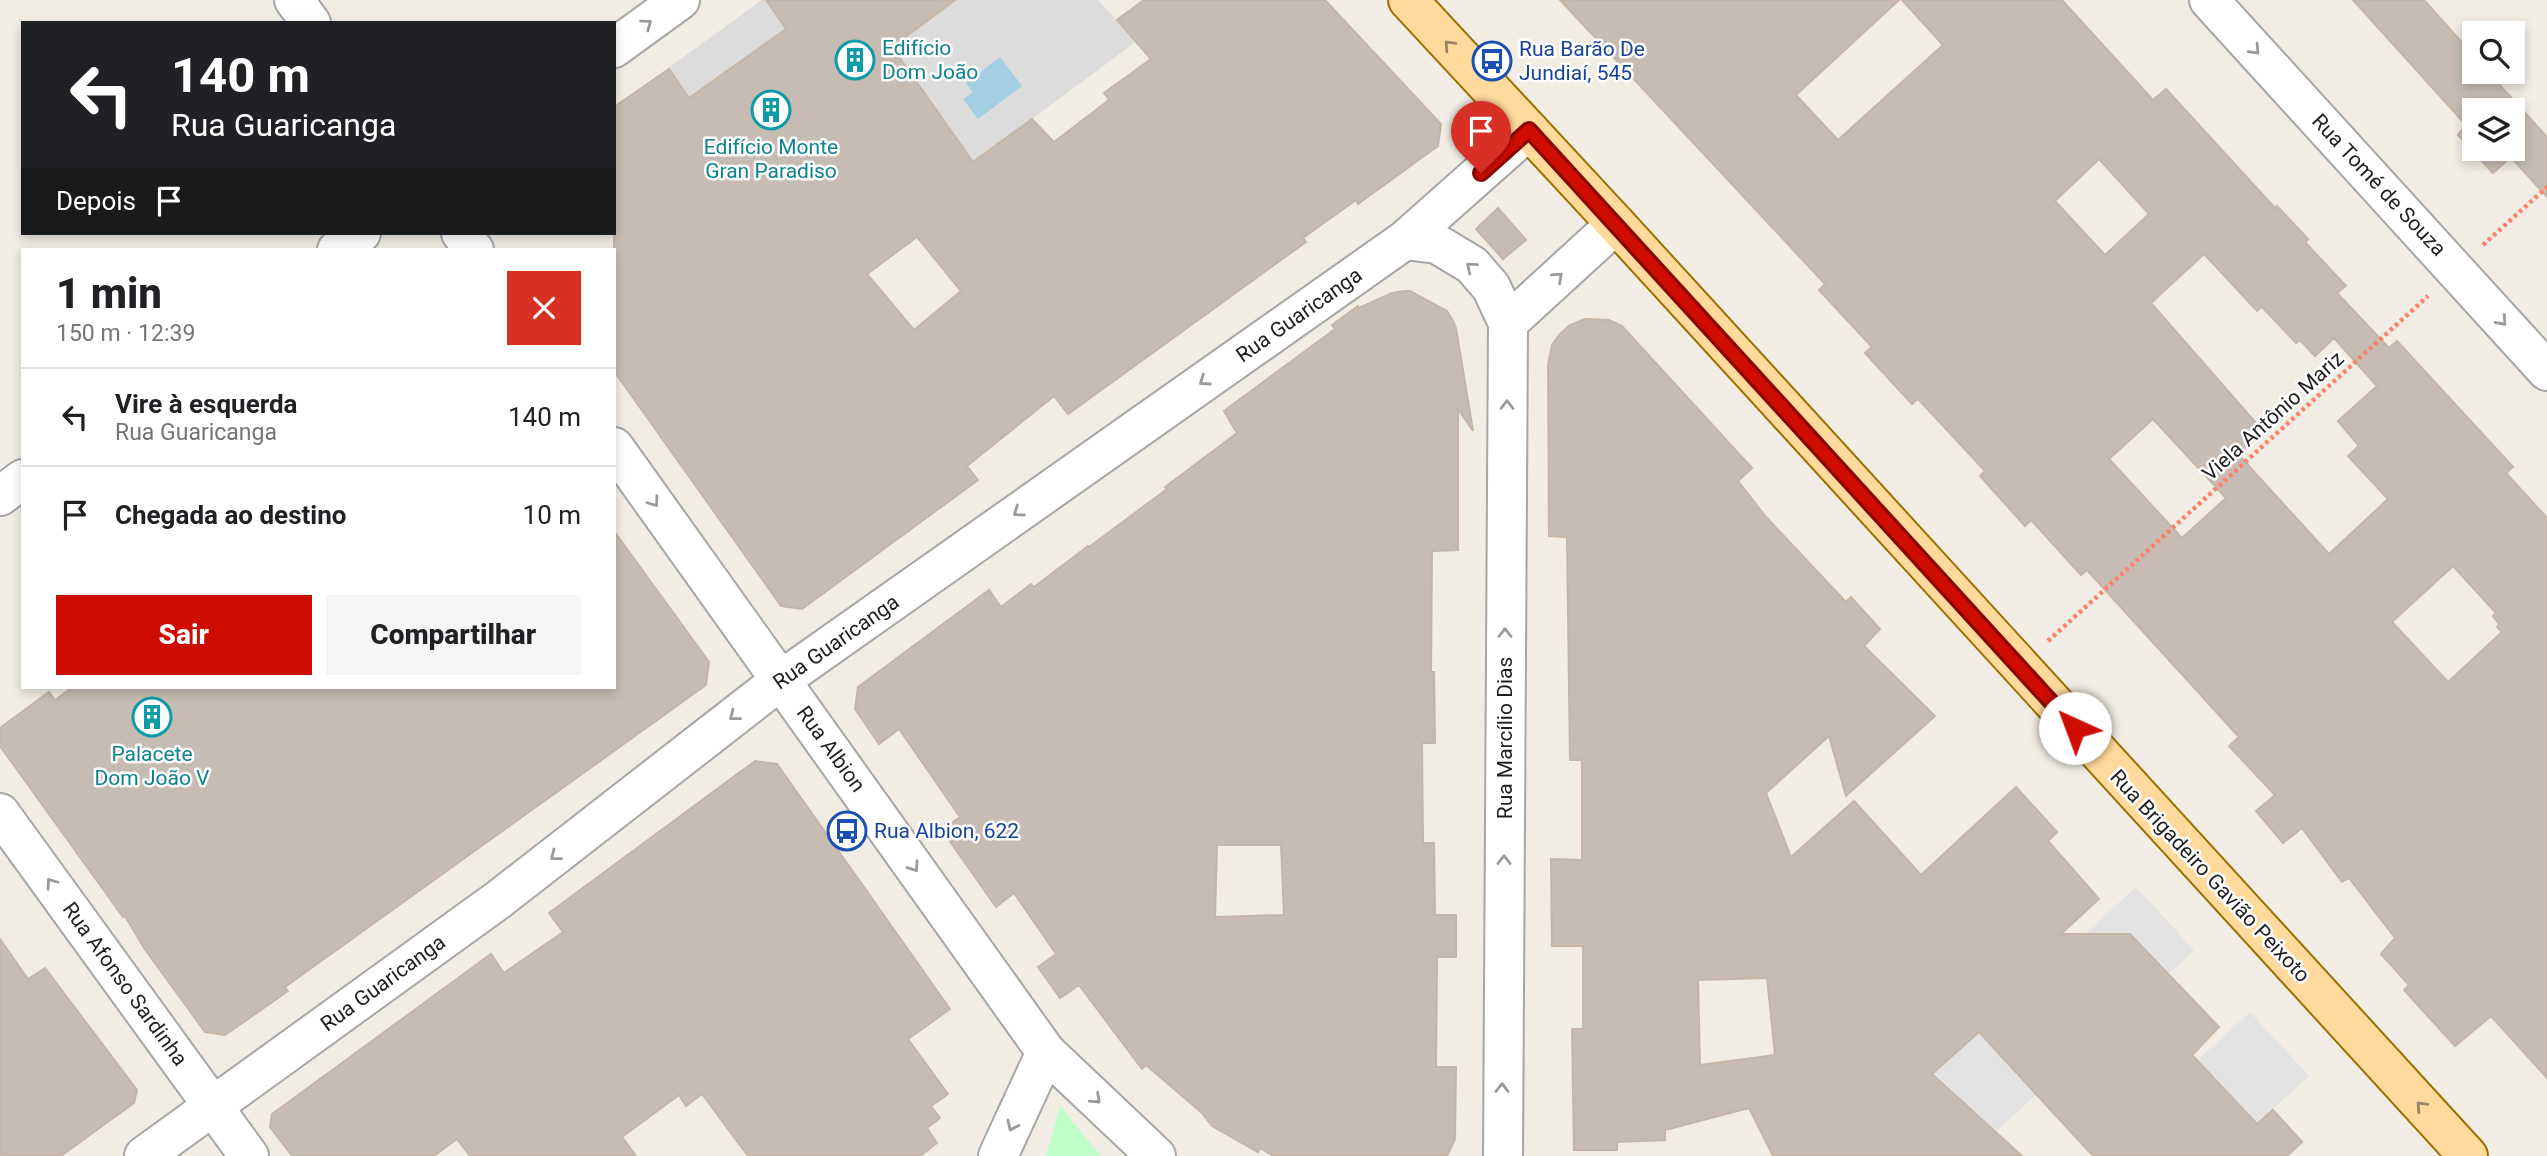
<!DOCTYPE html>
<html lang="pt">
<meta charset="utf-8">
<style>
:root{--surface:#fff;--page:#f6f6f6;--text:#202124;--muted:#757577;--line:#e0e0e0;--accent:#cf0c00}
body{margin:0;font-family:Roboto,sans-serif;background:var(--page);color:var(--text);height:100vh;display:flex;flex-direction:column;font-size:26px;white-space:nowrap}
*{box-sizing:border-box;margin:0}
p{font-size:23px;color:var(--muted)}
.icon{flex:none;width:38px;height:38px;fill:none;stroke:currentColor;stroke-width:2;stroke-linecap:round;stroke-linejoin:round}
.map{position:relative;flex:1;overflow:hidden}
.sheet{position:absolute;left:21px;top:248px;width:595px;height:441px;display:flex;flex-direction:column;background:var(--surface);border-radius:0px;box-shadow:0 4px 10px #0003}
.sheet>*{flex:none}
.banner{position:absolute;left:21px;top:21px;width:595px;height:214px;border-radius:0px;box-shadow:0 4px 10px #0003;background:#202124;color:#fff;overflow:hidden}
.fabs{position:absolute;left:2462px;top:21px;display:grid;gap:14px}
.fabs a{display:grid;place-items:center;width:63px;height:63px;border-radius:0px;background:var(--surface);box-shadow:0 4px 10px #0003;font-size:35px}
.pin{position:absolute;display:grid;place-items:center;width:60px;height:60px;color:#fff;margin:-72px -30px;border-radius:50% 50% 50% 0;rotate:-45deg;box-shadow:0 0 7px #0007}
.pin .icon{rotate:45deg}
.me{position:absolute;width:77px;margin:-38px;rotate:317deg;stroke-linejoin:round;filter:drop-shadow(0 0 5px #0008)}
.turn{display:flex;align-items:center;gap:24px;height:147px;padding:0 35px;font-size:32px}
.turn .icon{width:91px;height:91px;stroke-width:2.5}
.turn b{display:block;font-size:49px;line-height:60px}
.then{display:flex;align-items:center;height:66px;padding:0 35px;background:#0003;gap:14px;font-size:26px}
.round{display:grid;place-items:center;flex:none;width:74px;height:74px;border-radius:0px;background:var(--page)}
.headline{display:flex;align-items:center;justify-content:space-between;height:119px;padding:0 35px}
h1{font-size:42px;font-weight:800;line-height:52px}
.button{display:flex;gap:14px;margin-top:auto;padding:14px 35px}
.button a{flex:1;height:80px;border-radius:0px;background:var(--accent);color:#fff;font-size:28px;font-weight:800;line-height:80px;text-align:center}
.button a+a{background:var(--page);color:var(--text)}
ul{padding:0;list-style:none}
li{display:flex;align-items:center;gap:21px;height:98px;padding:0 35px;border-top:2px solid var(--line)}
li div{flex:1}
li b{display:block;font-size:26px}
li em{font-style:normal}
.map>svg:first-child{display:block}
</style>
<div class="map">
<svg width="2547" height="1156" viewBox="0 0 2547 1156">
<rect width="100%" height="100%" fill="#f1ede5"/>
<path fill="#dddcdc" d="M762,0H1098L1136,42L818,277L668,68Z"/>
<path fill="#bffec8" d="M1060,1106L1101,1156H1046Z"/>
<g fill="#e3e3e3">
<path d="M2136,887L2194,950L2169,974L1969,1156L1889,1113Z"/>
<path d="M2250,1012L2309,1076L2221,1156H2093Z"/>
</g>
<path fill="#a2cfe2" d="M1000,57L1022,86L978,119L963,99L973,92L966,83Z"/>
<g fill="#c6bcb4" stroke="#c4b5a6" stroke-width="2" fill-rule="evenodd">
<path d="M766,0H955L892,47L973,162L1032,119L1054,142L1109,100L1104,93L1151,59L1117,20L1144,0H1325L1441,124L1438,146L1358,204L1356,200L1303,238L1306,242L1068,414L1054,396L967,466L978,480L802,609L781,606L614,371V107L669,69L689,98L786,29ZM917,237L961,291L914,330L867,274Z"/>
<path d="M1560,0H1899L1796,95L1838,140L1943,45L1902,0H2062L2153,100L2166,89L2275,208L2277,206L2308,239L2305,242L2346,286L2337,293L2389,348L2397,341L2513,467L2506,473L2547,518V1078L2491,1016L2455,1046L2404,990L2409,985L2381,954L2395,938L2349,878L2342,882L2302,828L2283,843L2256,811L2275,795L2229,746L2239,737L2087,570L2081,575L2031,520L2025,526L1980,476L1985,471L1918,399L1912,404L1865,353L1872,347L1819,290L1825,284ZM2099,159L2149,214L2105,255L2055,201ZM2204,254L2257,311L2262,307L2296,343L2300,340L2315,356L2334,338L2377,386L2338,421L2359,446L2348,456L2388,499L2329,554L2238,454L2263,431L2151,303ZM2153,419L2226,498L2182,538L2109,459ZM2453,566L2496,613L2493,616L2499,624L2497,627L2502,632L2448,682L2392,622Z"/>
<path d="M2353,0H2424L2474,56V72H2488L2547,137V197L2511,157L2493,173L2458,135L2466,125ZM2474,110H2513V149H2474Z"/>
<path d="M1498,208L1526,240L1503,259L1476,229Z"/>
<path d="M1404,291H1410L1447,311L1452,319L1456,328L1473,431L1458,409V550L1432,551L1431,672H1434L1435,743H1422L1423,843H1434L1435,915H1456V957H1437L1436,1067H1456L1455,1139L1447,1156H1274L1260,1148L1258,1152L1212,1126L1202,1113L1146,1065L1142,1069L1079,985L1060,998L1038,967L1056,954L1014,893L996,907L942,830L960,817L899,729L879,744L855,709L858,687L989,590L1001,607L1031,584L1034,587L1088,546L1089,547L1167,489L1165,487L1237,433L1224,411L1335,329L1332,325L1358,306L1359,308L1392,293ZM1217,845H1281L1284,915L1215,917Z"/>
<path d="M1585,319L1609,320L1622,326L1752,468L1738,481L1766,517L1846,602L1851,597L1880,629L1864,646L1935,716L1846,796L1829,736L1766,793L1791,857L1854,801L1921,875L2016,787L2057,832L2048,841L2099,899L2061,934H2130L2219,1027L2192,1055L2257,1124L2273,1110L2302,1142L2287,1156H2093L1979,1032L1932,1074L2022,1156H1773L1749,1108L1665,1130V1140L1617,1142V1150H1574L1572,1029H1583V946H1552L1551,859L1582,860V760H1570L1567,537L1549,536L1548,365L1552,345L1560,334L1570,325ZM1767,978L1775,1055L1700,1065L1698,980Z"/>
<path d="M614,531L709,662L706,685L285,987L288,991L225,1035L205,1032L144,948L125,916L123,917L0,746V728L49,692L55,700L71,688H614Z"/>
<path d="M755,761L777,764L950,1009L908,1039L948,1094L931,1106L940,1118L927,1128L937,1143L920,1156H748L702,1094L686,1106L679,1095L622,1137L636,1156H470L457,1139L434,1156H292L270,1127L272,1114L491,954L504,973L563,932L549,913Z"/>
<path d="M0,939L28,979L45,968L137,1090L134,1103L61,1156H0Z"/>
</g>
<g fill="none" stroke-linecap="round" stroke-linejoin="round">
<defs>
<g id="street">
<path d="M294,0L311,23"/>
<path d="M2209,0L2547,371"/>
<path d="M614,48L680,0"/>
<path d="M461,233L474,250"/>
<path d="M1405,240L1437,244L1472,265L1491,287L1508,323L1503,1156"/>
<path d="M337,250L361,233"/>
<path d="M1508,323L1616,224"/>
<path d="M614,447L1046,1052L1156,1156"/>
<path d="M0,496L23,479"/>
<path d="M0,813L249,1156"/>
<path d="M144,1156L498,900L781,680L1405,240L1529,130"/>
<path d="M998,1156L1046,1052"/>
</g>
<path id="primary" d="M1408,0L1616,224L2468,1156"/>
</defs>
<use href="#street" stroke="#a6a6a6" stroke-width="42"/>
<use href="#primary" stroke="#9b7000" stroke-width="42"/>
<g stroke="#ff8068" stroke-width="4.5" stroke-dasharray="3.5 3.5" stroke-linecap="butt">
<path d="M2483,245L2547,187"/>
<path d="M2048,641L2428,296"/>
</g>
<use href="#street" stroke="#fff" stroke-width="38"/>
<use href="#primary" stroke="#ffda9c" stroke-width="38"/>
</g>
<defs><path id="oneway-chevron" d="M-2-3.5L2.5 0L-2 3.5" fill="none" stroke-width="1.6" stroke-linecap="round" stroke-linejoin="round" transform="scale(1.75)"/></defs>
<g stroke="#9a9a9a">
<use href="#oneway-chevron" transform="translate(647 24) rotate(-36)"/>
<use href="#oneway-chevron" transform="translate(2255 50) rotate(47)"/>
<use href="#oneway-chevron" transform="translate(1471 267) rotate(-140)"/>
<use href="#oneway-chevron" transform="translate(1558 277) rotate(-42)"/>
<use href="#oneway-chevron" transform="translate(2502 321) rotate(48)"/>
<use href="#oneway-chevron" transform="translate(1204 381) rotate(145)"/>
<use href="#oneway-chevron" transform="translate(1507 405) rotate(-90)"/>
<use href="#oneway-chevron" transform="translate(654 502) rotate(54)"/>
<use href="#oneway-chevron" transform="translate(1018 512) rotate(145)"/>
<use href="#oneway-chevron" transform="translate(1505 633) rotate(-90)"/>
<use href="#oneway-chevron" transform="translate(734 716) rotate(142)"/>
<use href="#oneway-chevron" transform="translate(555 856) rotate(142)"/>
<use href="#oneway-chevron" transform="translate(1504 860) rotate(-90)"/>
<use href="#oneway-chevron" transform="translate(914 867) rotate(55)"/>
<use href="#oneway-chevron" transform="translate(51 883) rotate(-126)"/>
<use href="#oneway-chevron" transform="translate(1502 1088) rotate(-90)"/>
<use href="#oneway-chevron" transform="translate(1096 1099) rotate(43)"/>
<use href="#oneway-chevron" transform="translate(1012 1126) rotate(115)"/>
</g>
<g stroke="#9a8664">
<use href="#oneway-chevron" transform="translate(1449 45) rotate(-133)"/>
<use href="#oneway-chevron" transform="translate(2421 1106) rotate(-133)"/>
</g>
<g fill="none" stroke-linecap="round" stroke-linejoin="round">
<defs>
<path id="route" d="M1481,173L1529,130L2075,728"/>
</defs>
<use href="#route" stroke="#870800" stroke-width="18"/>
<use href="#route" stroke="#cf0c00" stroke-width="12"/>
</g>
<defs>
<symbol id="building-ring" viewBox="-11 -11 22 22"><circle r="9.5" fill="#fff" stroke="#0f9aa8" stroke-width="1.5"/><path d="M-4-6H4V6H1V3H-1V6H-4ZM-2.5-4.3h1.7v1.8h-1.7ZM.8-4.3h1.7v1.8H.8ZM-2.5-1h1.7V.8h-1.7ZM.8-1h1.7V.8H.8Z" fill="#0f9aa8"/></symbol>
<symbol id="bus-ring" viewBox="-11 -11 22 22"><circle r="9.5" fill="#fff" stroke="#1a4fb4" stroke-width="1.5"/><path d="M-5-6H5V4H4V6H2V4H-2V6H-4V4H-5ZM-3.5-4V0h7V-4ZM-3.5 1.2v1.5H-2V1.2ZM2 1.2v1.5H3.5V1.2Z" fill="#1a4fb4"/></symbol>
</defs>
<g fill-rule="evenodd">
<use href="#building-ring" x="833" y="38" width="44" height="44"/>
<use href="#bus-ring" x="1470" y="39" width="44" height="44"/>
<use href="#building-ring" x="749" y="88" width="44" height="44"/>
<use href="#building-ring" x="130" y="695" width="44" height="44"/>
<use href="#bus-ring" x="825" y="809" width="44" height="44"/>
</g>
<g text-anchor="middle" stroke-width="5" stroke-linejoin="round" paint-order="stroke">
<g font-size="21" fill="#0d838f" stroke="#fff">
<text x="882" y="55" text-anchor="start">Edifício<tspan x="882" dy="24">Dom João</tspan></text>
<text x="771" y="154">Edifício Monte<tspan x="771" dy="24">Gran Paradiso</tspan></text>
<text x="152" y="761">Palacete<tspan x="152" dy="24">Dom João V</tspan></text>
</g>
<g font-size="21" fill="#164399" stroke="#fff" text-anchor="start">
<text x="1519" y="56">Rua Barão De<tspan x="1519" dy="24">Jundiaí, 545</tspan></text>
<text x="874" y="838">Rua Albion, 622</text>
</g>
<g font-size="21" fill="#1f1f1f" stroke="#fff">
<text transform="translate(2379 185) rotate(47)" y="7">Rua Tomé de Souza</text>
<text transform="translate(1299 315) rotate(-35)" y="7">Rua Guaricanga</text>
<text transform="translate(2273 416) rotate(-42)" y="7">Viela Antônio Mariz</text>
<text transform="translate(836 642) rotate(-35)" y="7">Rua Guaricanga</text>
<text transform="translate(1505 738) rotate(-90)" y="7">Rua Marcílio Dias</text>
<text transform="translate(831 749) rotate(54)" y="7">Rua Albion</text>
<text transform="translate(2210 876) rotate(47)" y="7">Rua Brigadeiro Gavião Peixoto</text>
<text transform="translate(383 983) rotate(-36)" y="7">Rua Guaricanga</text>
<text transform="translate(125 984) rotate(54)" y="7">Rua Afonso Sardinha</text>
</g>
</g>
</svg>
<div class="fabs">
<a><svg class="icon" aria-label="search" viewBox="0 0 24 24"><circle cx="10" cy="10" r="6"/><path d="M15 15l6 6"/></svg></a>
<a><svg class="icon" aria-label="layers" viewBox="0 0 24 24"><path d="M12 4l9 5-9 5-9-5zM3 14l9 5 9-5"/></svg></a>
</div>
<div class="pin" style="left:1481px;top:173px;background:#d93025"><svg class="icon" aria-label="arrive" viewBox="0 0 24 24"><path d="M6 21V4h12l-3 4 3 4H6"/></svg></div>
<svg class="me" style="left:2075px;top:728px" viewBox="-20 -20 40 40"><circle r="19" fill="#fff"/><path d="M0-13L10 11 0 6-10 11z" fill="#cf0c00"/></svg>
<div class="banner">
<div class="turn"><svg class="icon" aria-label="left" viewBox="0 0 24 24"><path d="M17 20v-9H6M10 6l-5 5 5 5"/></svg><div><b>140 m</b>Rua Guaricanga</div></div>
<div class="then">Depois<svg class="icon" aria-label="arrive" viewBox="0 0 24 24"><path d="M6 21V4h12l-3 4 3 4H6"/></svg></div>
</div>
<section class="sheet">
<div class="headline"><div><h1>1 min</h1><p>150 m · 12:39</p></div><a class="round" style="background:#d93025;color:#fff"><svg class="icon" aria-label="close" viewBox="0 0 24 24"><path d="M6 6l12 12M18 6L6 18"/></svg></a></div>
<ul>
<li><svg class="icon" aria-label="left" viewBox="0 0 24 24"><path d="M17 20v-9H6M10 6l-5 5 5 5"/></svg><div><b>Vire à esquerda</b><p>Rua Guaricanga</p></div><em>140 m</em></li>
<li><svg class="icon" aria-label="arrive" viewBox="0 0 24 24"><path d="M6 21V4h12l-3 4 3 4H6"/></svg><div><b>Chegada ao destino</b></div><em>10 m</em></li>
</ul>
<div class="button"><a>Sair</a><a>Compartilhar</a></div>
</section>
</div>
